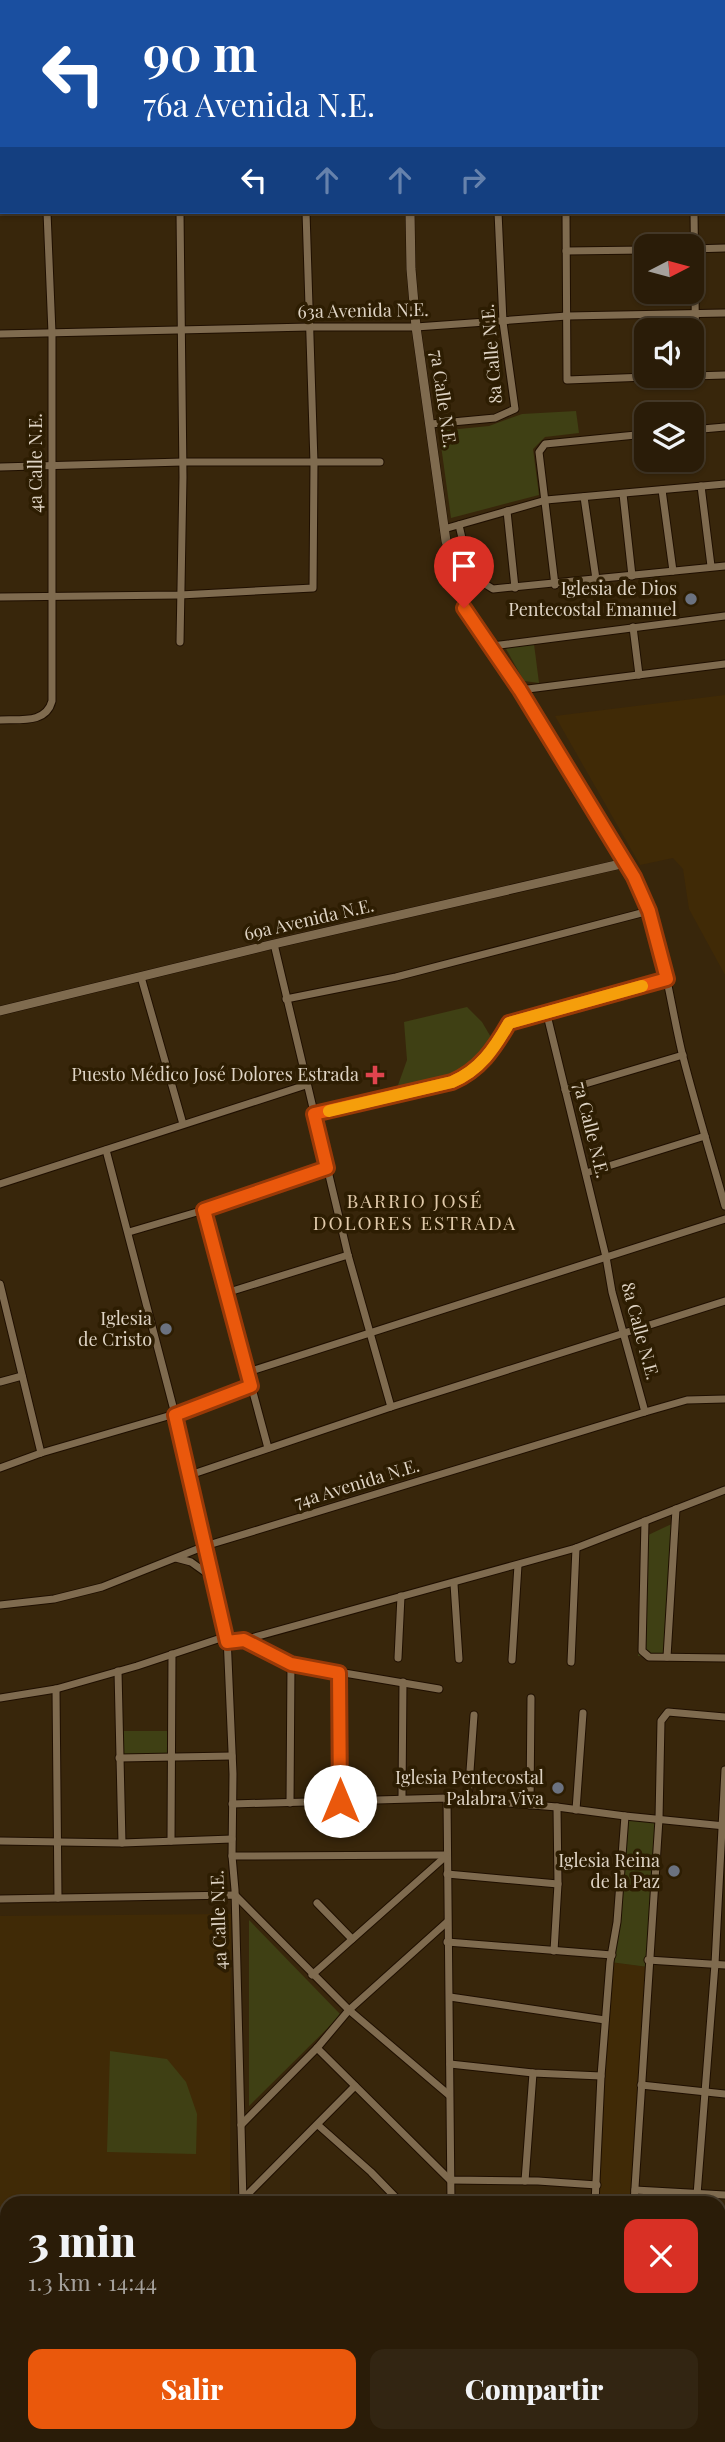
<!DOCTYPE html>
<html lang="es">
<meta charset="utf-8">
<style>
:root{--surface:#2a1c08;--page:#322512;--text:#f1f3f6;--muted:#a5a19c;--line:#463a29;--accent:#ea580c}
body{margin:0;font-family:"Playfair Display",serif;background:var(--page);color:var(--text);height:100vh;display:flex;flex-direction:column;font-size:26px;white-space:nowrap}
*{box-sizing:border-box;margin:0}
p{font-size:23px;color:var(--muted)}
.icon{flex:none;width:38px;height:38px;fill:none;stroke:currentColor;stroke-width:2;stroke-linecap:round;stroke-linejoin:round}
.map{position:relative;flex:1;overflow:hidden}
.drawer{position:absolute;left:0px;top:2196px;width:726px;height:247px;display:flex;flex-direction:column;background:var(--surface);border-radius:21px 21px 0 0;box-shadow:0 2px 5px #0004,0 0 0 2px var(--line)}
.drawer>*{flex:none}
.top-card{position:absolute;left:0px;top:0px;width:726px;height:214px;box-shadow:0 2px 5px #0004,0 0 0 2px var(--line);background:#1a4fa0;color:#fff;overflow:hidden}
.needle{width:46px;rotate:84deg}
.controls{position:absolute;left:634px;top:234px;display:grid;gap:14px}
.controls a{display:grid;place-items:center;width:70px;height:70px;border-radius:14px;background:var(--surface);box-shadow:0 2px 5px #0004,0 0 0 2px var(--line);font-size:35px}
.pin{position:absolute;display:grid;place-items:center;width:60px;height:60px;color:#fff;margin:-72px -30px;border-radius:50% 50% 50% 0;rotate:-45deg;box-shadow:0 0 7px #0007}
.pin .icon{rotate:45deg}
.me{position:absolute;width:77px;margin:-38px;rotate:0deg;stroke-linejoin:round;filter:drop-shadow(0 0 5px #0008)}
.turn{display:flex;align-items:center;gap:24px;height:147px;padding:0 28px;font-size:32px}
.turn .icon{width:91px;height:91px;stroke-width:2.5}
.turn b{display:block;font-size:49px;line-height:60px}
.lanes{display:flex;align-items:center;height:66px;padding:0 28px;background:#0003;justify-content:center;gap:35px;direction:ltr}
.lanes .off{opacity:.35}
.round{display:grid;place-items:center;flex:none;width:74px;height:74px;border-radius:14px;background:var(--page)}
.head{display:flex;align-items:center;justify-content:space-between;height:119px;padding:0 28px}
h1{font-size:42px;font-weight:800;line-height:52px}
.action{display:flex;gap:14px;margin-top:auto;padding:14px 28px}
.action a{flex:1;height:80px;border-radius:14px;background:var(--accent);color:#fff;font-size:28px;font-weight:800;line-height:80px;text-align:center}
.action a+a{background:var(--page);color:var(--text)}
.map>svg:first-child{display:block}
</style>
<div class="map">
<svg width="725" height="2442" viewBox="0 0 725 2442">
<rect width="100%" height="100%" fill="#38260b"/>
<g fill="#402a06">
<path d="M725,695V975L689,909L683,869L673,858L640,865L555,716Z"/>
<path d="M231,1914L230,2203H7V2436H132V2442H0V1916Z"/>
<path d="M610,1962L648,1967L630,2203H598Z"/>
</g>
<g fill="#3f4014">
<path d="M576,411L579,433L545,437L533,449L539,495L451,518L439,431L489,426L522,414Z"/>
<path d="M534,644L539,683L524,681L506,649L510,646Z"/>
<path d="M467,1007L482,1022L492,1039L476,1060L452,1075L397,1088L407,1060L404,1022Z"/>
<path d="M680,1520L669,1657L638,1656L644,1537Z"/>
<path d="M123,1731H167V1755H124Z"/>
<path d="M625,1816L656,1819L648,1967L610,1962Z"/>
<path d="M249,1920L341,2015L249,2106Z"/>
<path d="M110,2051L167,2059L186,2082L197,2114L196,2154L107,2152Z"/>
</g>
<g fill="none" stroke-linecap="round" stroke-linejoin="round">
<defs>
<g id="minor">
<path d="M191,2V0"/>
<path d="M502,2L503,0"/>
<path d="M576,2V0"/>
<path d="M701,2V0"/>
<path d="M0,74H2"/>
<path d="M724,123H725"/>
<path d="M724,189H725"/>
<path d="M0,201H2"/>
<path d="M566,212L567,380L674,376"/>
<path d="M694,212L696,376"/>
<path d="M691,249L725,248"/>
<path d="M566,251L646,250"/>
<path d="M0,334L310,327H416L567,316L725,313"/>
<path d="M692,376L725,375"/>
<path d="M431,424L495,418L515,409L503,322L498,212"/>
<path d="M691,430L725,427"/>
<path d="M0,467L183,462H380"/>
<path d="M701,486L711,566"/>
<path d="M662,490L673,571"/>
<path d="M623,494L632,576"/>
<path d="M584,497L596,579"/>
<path d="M507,511L515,588"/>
<path d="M459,525C465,551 468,576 493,589L725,566"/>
<path d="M444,529L546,500L725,484"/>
<path d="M555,585L539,452L545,444L646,434"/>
<path d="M0,597L180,595L313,588L314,463L306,212"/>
<path d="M633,627L639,675"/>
<path d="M180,642L183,477L180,212"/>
<path d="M492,646L725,616"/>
<path d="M520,690L725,664"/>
<path d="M0,720C20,719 46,724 52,701V333L47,212"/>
<path d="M625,863C662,920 667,992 683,1057C696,1107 711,1156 725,1206"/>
<path d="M274,944L348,1255L391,1407"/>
<path d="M141,977L183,1124"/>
<path d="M286,999L396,977L649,911"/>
<path d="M546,1011L606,1257L612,1292L645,1412"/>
<path d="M565,1090L683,1055"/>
<path d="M314,1114L452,1082C480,1070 494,1049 509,1023L666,979"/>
<path d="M106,1150L175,1414L227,1636L233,1774L232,1856L235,1890L243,2203"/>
<path d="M586,1173L705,1136"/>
<path d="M0,1184L306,1085"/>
<path d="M204,1210L268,1448"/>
<path d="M129,1232L204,1210L327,1168"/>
<path d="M0,1284L41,1453"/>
<path d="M226,1293L348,1255"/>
<path d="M248,1372L725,1219"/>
<path d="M0,1382L22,1376"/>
<path d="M0,1468L41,1453L175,1414L251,1386"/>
<path d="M190,1475L391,1407L725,1301"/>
<path d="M645,1521L642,1651L649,1657L725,1658"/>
<path d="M176,1558L191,1562L212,1577"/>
<path d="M454,1584L459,1659"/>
<path d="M0,1605L54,1599L102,1587L205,1546L645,1412L687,1400L725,1399"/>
<path d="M244,1640L576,1548L725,1490"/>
<path d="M227,1642L244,1640L291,1664L439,1689"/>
<path d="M667,1657L676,1509"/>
<path d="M398,1658L401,1596"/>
<path d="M512,1660L518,1565"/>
<path d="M571,1662L576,1548"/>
<path d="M118,1671L122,1843"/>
<path d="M339,1673L340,1801"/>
<path d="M56,1689L58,1898"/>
<path d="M0,1698L56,1689L137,1666L227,1636"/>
<path d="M119,1758L232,1756"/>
<path d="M402,1797L403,1682"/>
<path d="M447,1798L451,2203"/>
<path d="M468,1799L474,1715"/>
<path d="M290,1803L291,1664"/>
<path d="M232,1804L447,1798L557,1807L625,1816L725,1826"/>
<path d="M530,1805L531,1698"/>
<path d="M576,1810L583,1713"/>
<path d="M0,1841L122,1843L232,1839"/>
<path d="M171,1841L172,1654"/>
<path d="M232,1856L447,1855"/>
<path d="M447,1874L558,1884"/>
<path d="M0,1899L235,1895L349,2010L449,2095"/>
<path d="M317,1903L352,1939"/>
<path d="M447,1942L612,1955"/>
<path d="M554,1951L558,1884L557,1807"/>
<path d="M648,1960L725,1965"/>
<path d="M312,1975L446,1856"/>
<path d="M450,1997L605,2020"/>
<path d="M317,2048L450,2180L538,2181L597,2185"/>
<path d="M450,2064L533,2073L601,2076"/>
<path d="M641,2085L725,2094"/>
<path d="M241,2125L317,2048L349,2010L447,1922"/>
<path d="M318,2125L371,2172L401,2203"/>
<path d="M525,2181L533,2073"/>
<path d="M635,2190L725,2195"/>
<path d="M697,2195L715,1964L725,1770"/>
<path d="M243,2199L355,2086"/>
<path d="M595,2203L601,2076L610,1962L617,1922L625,1816"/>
<path d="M634,2203L659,1819L661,1721L668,1712L725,1717"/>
<path d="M719,2274L721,2258"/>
<path d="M0,2317L7,2320"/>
<path d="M194,2436V2442"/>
<path d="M307,2436V2442"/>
<path d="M416,2436V2442"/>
<path d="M523,2436V2442"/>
<path d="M166,2442V2436"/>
<path d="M251,2442V2436"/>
<path d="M359,2442V2436"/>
<path d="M468,2442V2436"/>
<path d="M575,2442V2436"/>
<path d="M629,2442V2436"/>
<path d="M664,2442V2436"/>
<path d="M716,2442V2436"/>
</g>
<g id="tertiary">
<path d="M436,2V0"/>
<path d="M0,1011L274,944L625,863L520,690L464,608L463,588L446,541L416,327L411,269L410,212"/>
</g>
</defs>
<use href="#minor" stroke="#1f0f00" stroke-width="9"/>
<use href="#tertiary" stroke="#1f0f00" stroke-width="10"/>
<use href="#minor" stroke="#7f6b4f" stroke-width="7"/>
<use href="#tertiary" stroke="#7f6b4f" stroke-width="9"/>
</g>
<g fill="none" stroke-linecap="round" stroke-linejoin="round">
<defs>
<path id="route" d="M340,1801L339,1673L291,1664L244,1640L227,1642L175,1415L251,1386L204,1210L327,1168L314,1114L452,1082C480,1070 494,1049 509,1023L667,979L649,911L634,877L520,690L464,608"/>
</defs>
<use href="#route" stroke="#983908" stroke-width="18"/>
<use href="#route" stroke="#ea580c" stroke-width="12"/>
<path stroke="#f59e0b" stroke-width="12" d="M329,1111L452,1082C480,1070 494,1049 509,1023L642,986"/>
</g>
<g fill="#6b7280" stroke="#2d1d02" stroke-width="2.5">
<circle cx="691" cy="599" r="7"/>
<circle cx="166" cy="1329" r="7"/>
<circle cx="558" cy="1788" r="7"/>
<circle cx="674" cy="1871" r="7"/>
</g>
<path fill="#e0444e" stroke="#2d1d02" stroke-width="2.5" d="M371.5 1064.5h7v7h7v7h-7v7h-7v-7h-7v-7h7z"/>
<g text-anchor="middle" stroke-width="7" stroke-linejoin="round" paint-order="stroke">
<g font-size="18" fill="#dfd4c5" stroke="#2d1d02">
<text transform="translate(363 311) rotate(-1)" y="6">63a Avenida N.E.</text>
<text transform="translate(492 354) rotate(-95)" y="6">8a Calle N.E.</text>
<text transform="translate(443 399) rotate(82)" y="6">7a Calle N.E.</text>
<text transform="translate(36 463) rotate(-90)" y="6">4a Calle N.E.</text>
<text transform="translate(309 920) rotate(-13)" y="6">69a Avenida N.E.</text>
<text transform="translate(591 1130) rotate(76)" y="6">7a Calle N.E.</text>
<text transform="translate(640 1331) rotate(75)" y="6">8a Calle N.E.</text>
<text transform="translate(357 1484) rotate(-17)" y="6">74a Avenida N.E.</text>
<text transform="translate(219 1920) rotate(-92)" y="6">4a Calle N.E.</text>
</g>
<g font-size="18" fill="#dfd4c5" stroke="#2d1d02" text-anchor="end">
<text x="677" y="595">Iglesia de Dios<tspan x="677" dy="21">Pentecostal Emanuel</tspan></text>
<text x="359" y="1081">Puesto Médico José Dolores Estrada</text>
<text x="152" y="1325">Iglesia<tspan x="152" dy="21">de Cristo</tspan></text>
<text x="544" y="1784">Iglesia Pentecostal<tspan x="544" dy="21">Palabra Viva</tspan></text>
<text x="660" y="1867">Iglesia Reina<tspan x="660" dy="21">de la Paz</tspan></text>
</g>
<g font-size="19" letter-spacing="2" fill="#e1caab" stroke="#2d1d02">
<text x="415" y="1208">BARRIO JOSÉ<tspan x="415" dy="22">DOLORES ESTRADA</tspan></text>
</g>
</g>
</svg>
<div class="controls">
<a><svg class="needle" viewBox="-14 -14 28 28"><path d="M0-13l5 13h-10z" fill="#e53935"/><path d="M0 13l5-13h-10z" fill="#a5a19c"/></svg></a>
<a><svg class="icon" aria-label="sound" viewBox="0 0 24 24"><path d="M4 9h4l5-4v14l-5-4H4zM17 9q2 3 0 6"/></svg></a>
<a><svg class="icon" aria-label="layers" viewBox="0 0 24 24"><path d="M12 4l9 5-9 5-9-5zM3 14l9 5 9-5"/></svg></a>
</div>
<div class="pin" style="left:464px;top:608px;background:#d93025"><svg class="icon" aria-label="arrive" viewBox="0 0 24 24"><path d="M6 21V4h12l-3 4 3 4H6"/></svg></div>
<svg class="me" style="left:340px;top:1801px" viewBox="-20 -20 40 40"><circle r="19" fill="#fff"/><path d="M0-13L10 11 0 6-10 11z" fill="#ea580c"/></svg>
<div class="top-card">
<div class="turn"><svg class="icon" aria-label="left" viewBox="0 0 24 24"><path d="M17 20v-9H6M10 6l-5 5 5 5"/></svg><div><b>90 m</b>76a Avenida N.E.</div></div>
<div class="lanes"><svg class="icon" aria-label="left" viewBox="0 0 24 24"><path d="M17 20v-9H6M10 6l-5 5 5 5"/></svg><svg class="icon off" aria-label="ahead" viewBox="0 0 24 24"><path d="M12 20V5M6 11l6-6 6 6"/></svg><svg class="icon off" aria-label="ahead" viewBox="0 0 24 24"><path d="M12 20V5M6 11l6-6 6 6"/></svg><svg class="icon off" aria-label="right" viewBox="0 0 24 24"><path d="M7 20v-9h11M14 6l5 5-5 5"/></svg></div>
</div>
<section class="drawer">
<div class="head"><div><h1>3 min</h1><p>1.3 km · 14:44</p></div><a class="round" style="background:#d93025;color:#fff"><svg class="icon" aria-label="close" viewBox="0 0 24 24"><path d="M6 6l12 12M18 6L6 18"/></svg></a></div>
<div class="action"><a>Salir</a><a>Compartir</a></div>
</section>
</div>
